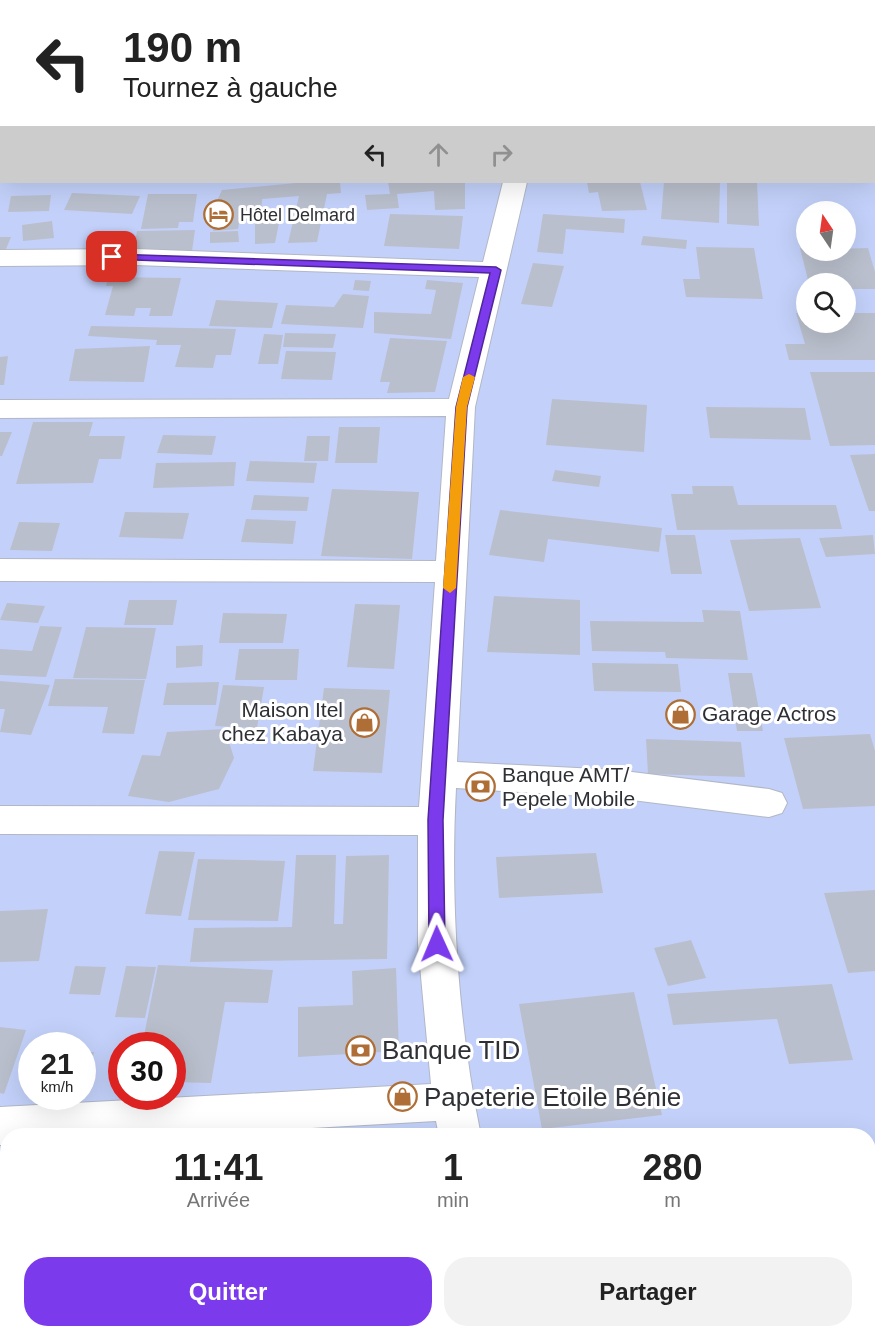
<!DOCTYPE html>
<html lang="fr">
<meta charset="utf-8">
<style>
:root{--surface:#fff;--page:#f2f2f2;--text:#222;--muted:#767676;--accent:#7c3aed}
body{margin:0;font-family:Arial,sans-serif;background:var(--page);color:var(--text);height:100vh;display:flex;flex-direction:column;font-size:22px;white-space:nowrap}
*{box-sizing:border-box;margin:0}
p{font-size:20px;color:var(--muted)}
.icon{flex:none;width:33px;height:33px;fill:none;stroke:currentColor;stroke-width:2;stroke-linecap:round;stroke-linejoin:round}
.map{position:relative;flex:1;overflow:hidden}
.side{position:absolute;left:0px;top:1128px;width:876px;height:210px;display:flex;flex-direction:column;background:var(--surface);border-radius:24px 24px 0 0;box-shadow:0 6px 24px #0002}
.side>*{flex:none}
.hud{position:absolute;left:0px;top:0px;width:876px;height:183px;box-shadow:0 6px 24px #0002;background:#fff;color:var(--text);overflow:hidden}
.needle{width:39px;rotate:347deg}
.buttons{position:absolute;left:796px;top:201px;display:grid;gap:12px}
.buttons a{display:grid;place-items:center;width:60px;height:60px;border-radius:50%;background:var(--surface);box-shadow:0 6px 24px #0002;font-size:30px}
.speed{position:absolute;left:18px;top:1032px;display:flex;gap:12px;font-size:30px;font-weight:700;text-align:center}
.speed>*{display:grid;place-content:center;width:78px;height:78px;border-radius:50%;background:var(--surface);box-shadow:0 6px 24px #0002;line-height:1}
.speed small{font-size:15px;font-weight:400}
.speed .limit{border:9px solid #d22;background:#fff;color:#111}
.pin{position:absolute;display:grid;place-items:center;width:51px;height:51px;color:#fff;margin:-26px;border-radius:12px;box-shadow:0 3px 9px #0006}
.me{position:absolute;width:66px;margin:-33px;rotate:359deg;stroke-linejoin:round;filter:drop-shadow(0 0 4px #0008)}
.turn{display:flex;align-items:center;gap:21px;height:126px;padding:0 24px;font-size:27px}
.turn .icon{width:78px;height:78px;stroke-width:2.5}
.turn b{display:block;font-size:42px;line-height:51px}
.lanes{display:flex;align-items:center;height:57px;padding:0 24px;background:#0003;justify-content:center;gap:30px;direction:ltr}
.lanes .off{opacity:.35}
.eta{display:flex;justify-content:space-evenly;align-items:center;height:102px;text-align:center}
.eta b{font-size:36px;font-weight:800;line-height:42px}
.action{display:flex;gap:12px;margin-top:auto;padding:12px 24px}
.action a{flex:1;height:69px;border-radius:24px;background:var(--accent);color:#fff;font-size:24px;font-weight:800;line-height:69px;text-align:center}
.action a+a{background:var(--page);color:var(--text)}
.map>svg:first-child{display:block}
</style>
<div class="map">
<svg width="875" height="1338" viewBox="0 0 875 1338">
<rect width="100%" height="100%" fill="#f2f5fe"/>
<path fill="#c3d1fa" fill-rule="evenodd" d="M0,0H875V1338H0ZM2,2H874V182H2ZM807,212H846V250H807ZM807,284H846V322H807ZM32,1046H82V1096H32ZM122,1046H172V1096H122ZM8,1136H868V1330H8Z"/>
<g fill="#babfcd">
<path d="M307,182H340L341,193L327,194L317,242L288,243L299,196L262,199L261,215L240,217L238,229L213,231L216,203L222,190Z"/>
<path d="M388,182H465V209L435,210L434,191L397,194L399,208L367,210L365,195L390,194Z"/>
<path d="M587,182H640L647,210L602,211L598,192L589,193Z"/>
<path d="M664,182H720L719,223L661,219Z"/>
<path d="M727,182H757L759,226L727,224Z"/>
<path d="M72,193L140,196L132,214L64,210Z"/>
<path d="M148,194H197L193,222H179L178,228L141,229Z"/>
<path d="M51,195L49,211L8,212L11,196Z"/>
<path d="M390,214L463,216L459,249L384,246Z"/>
<path d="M543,214L625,219L624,233L566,229L563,254L537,252Z"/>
<path d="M280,218L275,243L255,244V219Z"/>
<path d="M52,221L54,238L23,241L22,225Z"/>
<path d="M195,230L192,251H134L137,231Z"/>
<path d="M238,231L239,242L210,243V232Z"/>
<path d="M643,236L687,240L686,249L641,245Z"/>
<path d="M0,237H11L6,249H0Z"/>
<path d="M696,247L754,248L763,299L686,297L683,279H700Z"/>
<path d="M800,248H807V250L868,248L875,272V289H846V284H809Z"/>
<path d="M533,263L564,266L552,307L521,304Z"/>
<path d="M108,277L181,278L172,316H149L151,308H136L134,316L105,315L113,286H106Z"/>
<path d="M355,280L371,281L369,291L353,290Z"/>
<path d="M427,280L463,283L451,339L374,333V312L431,314L436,290L425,289Z"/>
<path d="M343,294L369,296L363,328L281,324L286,305L334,307Z"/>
<path d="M216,300L278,303L272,328L209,326Z"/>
<path d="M796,313H807V322H846V313H875V360H789L785,344H805Z"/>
<path d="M91,326L236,329L231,355H216L213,368L175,367L181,345H156L157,340L88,336Z"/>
<path d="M285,333L336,334L333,348L283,347Z"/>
<path d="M264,334L283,335L278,364H258Z"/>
<path d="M390,338L447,341L435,392L387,393L390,382H380Z"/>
<path d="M150,346L144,382L69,381L75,349Z"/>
<path d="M286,351L336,352L332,380L281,379Z"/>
<path d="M8,356L4,385H0V357Z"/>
<path d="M810,372H875V445L830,446Z"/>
<path d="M552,399L647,405L644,452L546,445Z"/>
<path d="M706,407L805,408L811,440L710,438Z"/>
<path d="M33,422H93L89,436H125L121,459H99L93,483L16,484Z"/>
<path d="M339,427H380L377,463H335Z"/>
<path d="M0,432H12L2,456H0Z"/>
<path d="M163,435L216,436L212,455L157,453Z"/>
<path d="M307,436H330L328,461H304Z"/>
<path d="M875,454V511H869L850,455Z"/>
<path d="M250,461L317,463L314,483L246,481Z"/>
<path d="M236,462L234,486L153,488L156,463Z"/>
<path d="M555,470L601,476L599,487L552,481Z"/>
<path d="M692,486H733L738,505H836L842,529L677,530L671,494H693Z"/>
<path d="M332,489L419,492L412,559L321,556Z"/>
<path d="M254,495L309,497L307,511L251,510Z"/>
<path d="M500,510L662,528L659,552L548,539L544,562L489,555Z"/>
<path d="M125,512L189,513L183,539L119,537Z"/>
<path d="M246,519L296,521L293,544L241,542Z"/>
<path d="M19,522L60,523L52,551L10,550Z"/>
<path d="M665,535H695L702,574H671Z"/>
<path d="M873,535L875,554L826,557L819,538Z"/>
<path d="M800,538L821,608L749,611L730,540Z"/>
<path d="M494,596L580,600V655L487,652Z"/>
<path d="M129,600H177L173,625H124Z"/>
<path d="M7,603L45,606L38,623L0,620Z"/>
<path d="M355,604L400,605L394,669L347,667Z"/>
<path d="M702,610L740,611L748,660L666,658L665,652L592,651L590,621L704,622Z"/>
<path d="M223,613L287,614L283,643H219Z"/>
<path d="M40,626L62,627L46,677L0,675V649L32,651Z"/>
<path d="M86,627L156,628L146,679L73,678Z"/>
<path d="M203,645L202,666L176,668V646Z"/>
<path d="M239,649H299L297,680H235Z"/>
<path d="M592,663L678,664L681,692L594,691Z"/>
<path d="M728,673H752L763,731H737Z"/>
<path d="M55,679L145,680L134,734L102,733L108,707L48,706Z"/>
<path d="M0,681L50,685L31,735L0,732L5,709H0Z"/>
<path d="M219,682L216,705H163L167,683Z"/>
<path d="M223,685L264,687L257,728L215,726Z"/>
<path d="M324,688L390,690L382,773L313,771Z"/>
<path d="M225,729L234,758L219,789L169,802L128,796L142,755L160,756L167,732Z"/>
<path d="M870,734L875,751V806L803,809L784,738Z"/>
<path d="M646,739L741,742L745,777L648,774Z"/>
<path d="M159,851L195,852L181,916L145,914Z"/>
<path d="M596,853L603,893L499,898L496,857Z"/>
<path d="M296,855H336L334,924H343L346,856L389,855L387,959L190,962L194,928L292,927Z"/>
<path d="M198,859L285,861L278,921L188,920Z"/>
<path d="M875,890V971L848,973L824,893Z"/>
<path d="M48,909L39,961L0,962V911Z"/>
<path d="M691,940L706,978L668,986L654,948Z"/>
<path d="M158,965L273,970L268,1003L225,1002L211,1083L172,1082V1046H142Z"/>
<path d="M75,966L106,967L100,995L69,994Z"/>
<path d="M126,966L156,967L145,1018L115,1017Z"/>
<path d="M396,968L399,1051L298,1057V1007L353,1005L352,971Z"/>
<path d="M832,984L853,1060L789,1064L777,1019L673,1025L667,994Z"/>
<path d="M634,992L662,1115L542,1129L519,1004Z"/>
<path d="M0,1027L26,1030L4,1094L0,1093Z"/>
<path d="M25,1049H32V1075L18,1074Z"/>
<path d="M82,1052H94L88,1078L82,1077Z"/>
<rect x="0" y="1171" width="8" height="45"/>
<rect x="0" y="1245" width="8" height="75"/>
<path d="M868,1269L875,1288V1293L868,1294Z"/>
<path d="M875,1314V1338H746L782,1330H868V1315Z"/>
<path d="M94,1330H137V1332L94,1337Z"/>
<rect x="290" y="1330" width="77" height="8"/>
<path d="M395,1330H429L431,1338H397Z"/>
<path d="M223,1333V1338H186V1336Z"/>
</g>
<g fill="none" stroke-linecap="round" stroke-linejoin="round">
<defs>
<g id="minor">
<rect x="335" y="0" width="20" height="2"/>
<rect x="874" y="100" width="1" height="14"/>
<path d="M0,153H2V168L0,167Z"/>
<path d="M503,182H527L475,407L457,762L616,770L769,789L782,793L787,803L782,813L769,817L616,798L456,788C450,902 458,1024 481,1136H439L436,1121L170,1136H8V1145H0V1107L431,1084L418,944V835L0,834V806L419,807L435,582L0,581V559L436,561L446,416L0,418V400L449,399L479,277L135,265L0,266V250L135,249L483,262Z"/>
<path d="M473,1330H519L520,1338H474Z"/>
</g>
</defs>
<use href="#minor" stroke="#b2b7c5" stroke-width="2"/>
<use href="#minor" fill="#fff" fill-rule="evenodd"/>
</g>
<path fill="#7c3aed" stroke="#51269a" stroke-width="1.5" d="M112,254L496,267L501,270L467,407L443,820L445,944L442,948H431L429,944L428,820L456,407L490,273L109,259V255Z"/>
<path fill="#f59e0b" d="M469,374L475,377L467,407L456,588L450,593L443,588L456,407L463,377Z"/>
<defs>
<symbol id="hotel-ring" viewBox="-11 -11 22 22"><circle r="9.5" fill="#fff" stroke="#ae6e36" stroke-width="1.5"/><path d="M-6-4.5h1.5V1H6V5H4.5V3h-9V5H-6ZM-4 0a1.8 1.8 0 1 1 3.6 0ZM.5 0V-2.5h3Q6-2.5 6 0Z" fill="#ae6e36"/></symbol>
<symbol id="shop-ring" viewBox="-11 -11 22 22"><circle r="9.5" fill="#fff" stroke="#ae6e36" stroke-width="1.5"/><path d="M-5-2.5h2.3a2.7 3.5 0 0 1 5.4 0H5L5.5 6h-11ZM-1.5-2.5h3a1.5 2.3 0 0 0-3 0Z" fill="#ae6e36"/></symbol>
<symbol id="bank-ring" viewBox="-11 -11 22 22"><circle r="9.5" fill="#fff" stroke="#ae6e36" stroke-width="1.5"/><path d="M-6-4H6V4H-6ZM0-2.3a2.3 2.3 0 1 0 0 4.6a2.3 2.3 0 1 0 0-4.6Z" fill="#ae6e36"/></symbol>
</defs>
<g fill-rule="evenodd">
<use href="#hotel-ring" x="202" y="198" width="33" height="33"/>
<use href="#shop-ring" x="664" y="698" width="33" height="33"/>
<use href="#shop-ring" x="348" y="706" width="33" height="33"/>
<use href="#bank-ring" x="464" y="770" width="33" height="33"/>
<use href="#bank-ring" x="344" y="1034" width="33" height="33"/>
<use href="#shop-ring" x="386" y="1080" width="33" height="33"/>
</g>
<g text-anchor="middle" stroke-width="6" stroke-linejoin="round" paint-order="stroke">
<g font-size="18" fill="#2e3035" stroke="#fff" text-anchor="start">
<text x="240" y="221">Hôtel Delmard</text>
</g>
<g font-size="21" fill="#2e3035" stroke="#fff" text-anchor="start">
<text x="343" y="717" text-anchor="end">Maison Itel<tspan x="343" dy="24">chez Kabaya</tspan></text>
<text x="702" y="721">Garage Actros</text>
<text x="502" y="782">Banque AMT/<tspan x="502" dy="24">Pepele Mobile</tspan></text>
</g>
<g font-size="26" fill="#2e3035" stroke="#fff" text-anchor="start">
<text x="382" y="1059">Banque TID</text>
<text x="424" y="1106">Papeterie Etoile Bénie</text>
</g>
</g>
</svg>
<div class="buttons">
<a><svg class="needle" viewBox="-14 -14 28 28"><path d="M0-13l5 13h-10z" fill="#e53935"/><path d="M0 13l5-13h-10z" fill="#767676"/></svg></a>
<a><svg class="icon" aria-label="search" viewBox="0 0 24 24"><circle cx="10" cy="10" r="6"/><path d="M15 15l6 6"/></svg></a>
</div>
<div class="speed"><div>21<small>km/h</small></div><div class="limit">30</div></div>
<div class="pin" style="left:112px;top:257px;background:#d93025"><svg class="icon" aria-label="arrive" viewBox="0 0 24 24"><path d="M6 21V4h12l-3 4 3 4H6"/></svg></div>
<svg class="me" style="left:437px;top:944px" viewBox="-20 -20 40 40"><path d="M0-17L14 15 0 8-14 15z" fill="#7c3aed" stroke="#fff" stroke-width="4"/></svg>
<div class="hud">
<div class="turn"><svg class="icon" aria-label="left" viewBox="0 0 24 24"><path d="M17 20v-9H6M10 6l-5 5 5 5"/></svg><div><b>190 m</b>Tournez à gauche</div></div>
<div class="lanes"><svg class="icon" aria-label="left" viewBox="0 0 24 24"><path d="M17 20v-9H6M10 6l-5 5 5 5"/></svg><svg class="icon off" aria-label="ahead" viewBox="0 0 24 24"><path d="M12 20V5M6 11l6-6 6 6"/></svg><svg class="icon off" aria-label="right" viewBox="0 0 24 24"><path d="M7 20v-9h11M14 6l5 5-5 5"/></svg></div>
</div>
<section class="side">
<div class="eta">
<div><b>11:41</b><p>Arrivée</p></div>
<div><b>1</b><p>min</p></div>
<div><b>280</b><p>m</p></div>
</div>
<div class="action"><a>Quitter</a><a>Partager</a></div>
</section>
</div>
